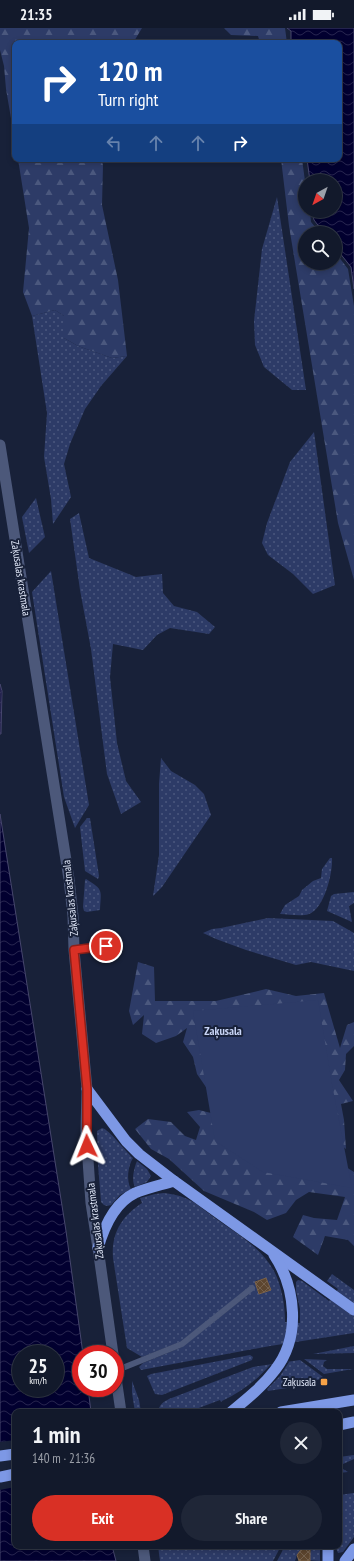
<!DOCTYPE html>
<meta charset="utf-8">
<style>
:root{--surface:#12192b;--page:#1f2637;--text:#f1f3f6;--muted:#9ca0a9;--line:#313847;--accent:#d93025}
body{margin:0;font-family:"PT Sans Narrow",sans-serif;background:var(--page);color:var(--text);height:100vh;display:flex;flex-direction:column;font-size:15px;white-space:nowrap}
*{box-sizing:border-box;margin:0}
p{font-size:13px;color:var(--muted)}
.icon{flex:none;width:22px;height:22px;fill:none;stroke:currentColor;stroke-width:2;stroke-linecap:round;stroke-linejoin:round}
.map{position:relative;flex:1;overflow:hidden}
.details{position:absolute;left:12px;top:1381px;width:330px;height:140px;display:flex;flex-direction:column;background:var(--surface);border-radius:8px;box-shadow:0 2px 6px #0003,0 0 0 1px var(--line)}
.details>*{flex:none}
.banner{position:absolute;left:12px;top:12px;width:330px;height:122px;border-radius:8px;box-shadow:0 2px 6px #0003,0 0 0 1px var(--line);background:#1a4fa0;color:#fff;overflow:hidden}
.needle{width:26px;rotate:220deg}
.buttons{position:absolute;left:298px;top:146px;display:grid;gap:8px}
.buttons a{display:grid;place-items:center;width:44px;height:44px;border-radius:50%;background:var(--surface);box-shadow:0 2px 6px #0003,0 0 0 1px var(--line);font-size:20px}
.speed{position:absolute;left:12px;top:1317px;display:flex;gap:8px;font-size:20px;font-weight:700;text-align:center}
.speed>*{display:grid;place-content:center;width:52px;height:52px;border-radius:50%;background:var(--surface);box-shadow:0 2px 6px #0003,0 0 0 1px var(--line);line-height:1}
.speed small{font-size:10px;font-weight:400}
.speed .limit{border:6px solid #d22;background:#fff;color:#111}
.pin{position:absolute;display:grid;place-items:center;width:34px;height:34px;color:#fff;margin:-17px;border:2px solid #fff;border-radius:50%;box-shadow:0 1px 4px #0007}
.me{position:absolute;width:44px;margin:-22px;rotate:358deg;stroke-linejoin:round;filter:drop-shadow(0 0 3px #0008)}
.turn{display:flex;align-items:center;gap:14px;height:84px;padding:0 20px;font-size:18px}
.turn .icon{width:52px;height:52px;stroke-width:2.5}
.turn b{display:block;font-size:28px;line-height:34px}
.lanes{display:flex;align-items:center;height:38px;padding:0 20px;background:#0003;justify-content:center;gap:20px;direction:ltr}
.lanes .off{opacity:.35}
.round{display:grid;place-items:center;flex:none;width:42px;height:42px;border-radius:21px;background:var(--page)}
.head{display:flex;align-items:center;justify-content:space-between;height:68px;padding:0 20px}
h1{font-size:24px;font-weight:700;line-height:30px}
.button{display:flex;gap:8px;margin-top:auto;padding:8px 20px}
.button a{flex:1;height:46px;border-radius:24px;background:var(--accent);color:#fff;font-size:16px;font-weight:700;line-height:46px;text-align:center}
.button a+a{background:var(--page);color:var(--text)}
.status{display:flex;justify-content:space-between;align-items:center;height:28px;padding:0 20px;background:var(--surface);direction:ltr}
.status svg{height:11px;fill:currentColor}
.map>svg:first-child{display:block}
</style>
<div class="status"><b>21:35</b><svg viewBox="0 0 49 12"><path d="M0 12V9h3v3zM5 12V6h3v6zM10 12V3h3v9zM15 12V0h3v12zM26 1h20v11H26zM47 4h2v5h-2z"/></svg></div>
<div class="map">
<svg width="354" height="1533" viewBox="0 0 354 1533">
<defs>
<pattern id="green-dots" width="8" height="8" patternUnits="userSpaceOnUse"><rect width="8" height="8" fill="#2d3b67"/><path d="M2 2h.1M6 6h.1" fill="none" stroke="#4b587e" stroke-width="1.8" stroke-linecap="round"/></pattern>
<pattern id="forest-firs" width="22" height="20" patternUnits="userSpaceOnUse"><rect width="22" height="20" fill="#2d3b67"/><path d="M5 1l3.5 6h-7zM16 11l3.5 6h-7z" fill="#4b587e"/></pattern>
<pattern id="water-waves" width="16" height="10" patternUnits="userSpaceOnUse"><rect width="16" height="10" fill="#020030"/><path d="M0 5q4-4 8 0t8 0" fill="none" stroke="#27254f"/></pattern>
<pattern id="building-cross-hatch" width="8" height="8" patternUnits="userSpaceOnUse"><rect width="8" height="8" fill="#5d462f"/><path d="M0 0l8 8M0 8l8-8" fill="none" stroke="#74614e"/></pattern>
</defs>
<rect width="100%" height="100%" fill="#182139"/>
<g fill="url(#green-dots)" fill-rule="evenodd">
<path d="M277,169L306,362H292L264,339L255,317L254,293L262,221Z"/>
<path d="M55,282L64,288V310L78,318L112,330L127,328L101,358L85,381L70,416L64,436L71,469L53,496L51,471L44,429L47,385L32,288Z"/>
<path d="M314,404L335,557L313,566L293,546L268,527L262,515L267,495L290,434Z"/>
<path d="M36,470L45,509L29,525L22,489Z"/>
<path d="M79,485L89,530L136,549L162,546L163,565L174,578L197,584L215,599L209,606L170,600L157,607L143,622L113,616L110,649L117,715L126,753L141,774L121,786L107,746L91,621L80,562L70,491Z"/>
<path d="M51,543L89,777L75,800L64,769L32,564Z"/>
<path d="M161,730L171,743L195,757L204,766L211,787L162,859L153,868L159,827V756Z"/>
<path d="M87,790H90L99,848L98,851L85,843L80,799Z"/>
<path d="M330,830H332C333,845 324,881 309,886C300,889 289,886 280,886L285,877L299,868L302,862L313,853L321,850L322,841Z"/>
<path d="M86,851C104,862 101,862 100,882L87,884L84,883L83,879L85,852Z"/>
<path d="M354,864V875L349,878L352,894L327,883L331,868L334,866Z"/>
<path d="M268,890L333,893L354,905V943L311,934L296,937L246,922L216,911L203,905L212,901L221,900Z"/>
<path d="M102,1100C109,1101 126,1124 133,1130C128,1138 126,1152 131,1161L120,1167L111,1177L107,1178L104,1177L101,1174L98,1137L97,1103Z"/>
<path d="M137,1133L147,1141L151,1148L147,1154L135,1159C131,1152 134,1140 137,1133Z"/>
<path d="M164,1165C171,1166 178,1167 185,1170C196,1174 205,1183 215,1190C236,1205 262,1220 274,1243C282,1259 285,1277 285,1294L300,1295V1281L296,1263V1254L298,1252L302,1253L329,1273L338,1261L327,1253L332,1246L354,1262V1305L270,1318L141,1342L139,1339L143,1335L182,1319L249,1266L248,1263L180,1314L142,1329L127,1320L113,1230C111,1205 122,1188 142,1175L140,1170L155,1166ZM266,1250L270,1262L259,1266L255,1253Z"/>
<path d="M354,1318V1325L313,1326Z"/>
<path d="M250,1327L253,1329L252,1332L162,1367L155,1366L147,1348L151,1346Z"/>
<path d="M304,1331L327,1332L324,1334L323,1338L327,1341H353L324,1346Z"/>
<path d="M300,1332L323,1349L321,1351L313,1353V1356L268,1363L267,1361L280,1348L289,1334L270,1337C256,1353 241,1364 222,1373L221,1374L220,1372L188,1384H158C159,1377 163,1374 169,1371L253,1339Z"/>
<path d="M132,1353L139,1372L141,1384H135L132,1365Z"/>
<path d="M354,1427V1431L343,1436V1441L348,1444L339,1445V1429Z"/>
<path d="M354,1465V1509L343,1524L338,1525L335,1518H339V1467Z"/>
<path d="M158,1518H281L273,1533H160Z"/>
<path d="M285,1518H299L301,1522L297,1527L295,1533H277Z"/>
<path d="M302,1518H320V1533L306,1532L310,1529V1525L312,1521Z"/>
</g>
<g fill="url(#forest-firs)">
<path d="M0,0H142L133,15H15V114L6,61L4,38L0,22Z"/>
<path d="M224,0H285L287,15H260L258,8L231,7Z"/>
<path d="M18,131H101L103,137L102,177L118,252L127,328L112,330L78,318L64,310V288L55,282L32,288L23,264L29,200Z"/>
<path d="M281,131H302L305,153V183H310L311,194L320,205H305V235H335V224L348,241L354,278V552L338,495L289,198Z"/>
<path d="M138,934L154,939L155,973H216L266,961L296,968L324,965L340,1020L347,997L354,994V1018L346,1026L345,1042L339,1052L353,1073L341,1076L344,1092L346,1121L272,1063L208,1062L197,1046L193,1029L183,1014L187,1000L176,1008L156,1015L142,1006L144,987L133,997L129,983Z"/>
<path d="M199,1082L211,1085L323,1125L354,1144V1218L348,1212L325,1208L318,1227L293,1209L303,1187L314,1190L337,1192L345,1169L309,1164L296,1172L286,1185L267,1192L254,1184L204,1163L169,1131L151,1121L135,1101L148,1091L171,1094L185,1108L196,1112L200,1099L187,1084Z"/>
</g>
<path fill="#2d3b67" d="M318,972L332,1056L352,1160L263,1144L215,1113L193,983Z"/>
<g fill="url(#water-waves)" stroke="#46466d" fill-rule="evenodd">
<path d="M287,0H354V261L351,239L335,219V205H324L314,192L312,183H335V153H310L307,131H339V15H291V3Z"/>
<path d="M0,656L2,663L1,706H0Z"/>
<path d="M0,786L66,1203L83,1326H81V1360H88L91,1384H15V1518H112L116,1533H0ZM21,1326H55V1360H21Z"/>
</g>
<path fill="#182139" d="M15,1412V1459L0,1462V1414Z"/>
<g fill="url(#building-cross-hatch)" stroke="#7b624b">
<path d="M266,1250L271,1262L259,1266L255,1254Z"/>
<path d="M303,1519L310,1520V1533H299L297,1527Z"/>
</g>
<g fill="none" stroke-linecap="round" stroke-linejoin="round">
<g stroke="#4c587a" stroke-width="6">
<path d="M74,922L98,920L115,916"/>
<path d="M115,1343L182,1316L252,1260"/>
</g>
<path stroke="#4c587a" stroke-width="11" d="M0,417L69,851L73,888L74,922L87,1061L86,1103L91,1175L98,1220"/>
<g stroke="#4c587a" stroke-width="11">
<path d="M98,1220L113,1326"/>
<path d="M115,1343L121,1384"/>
<path d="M143,1518L145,1533"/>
</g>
<g stroke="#7d98e5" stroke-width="11">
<path d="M87,1061L126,1113L139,1126L174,1153"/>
<path d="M98,1220C104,1199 114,1175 135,1165C147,1160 161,1157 174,1153L354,1282"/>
<path d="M231,1384C247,1371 263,1358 275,1342C301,1309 296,1260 274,1227"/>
<path d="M281,1384L354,1372"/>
<path d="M339,1397L354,1394"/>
<path d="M0,1428L15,1426"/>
<path d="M0,1449L15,1446"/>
<path d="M328,1533V1518"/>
<path d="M345,1533L354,1521"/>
</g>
</g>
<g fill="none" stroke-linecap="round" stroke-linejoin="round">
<defs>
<path id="route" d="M87,1118V1061L74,922L106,918"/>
</defs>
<use href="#route" stroke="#8d1f18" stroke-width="10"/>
<use href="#route" stroke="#d93025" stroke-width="7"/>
</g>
<rect fill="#f6a247" stroke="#182139" stroke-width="1.5" x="320" y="1350" width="8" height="8" rx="2"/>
<g text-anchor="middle" stroke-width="4" stroke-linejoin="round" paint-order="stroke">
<g font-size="11" fill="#e3eafb" stroke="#182139">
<text transform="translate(21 550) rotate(81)" y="4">Zaķusalas krastmala</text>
<text transform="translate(70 870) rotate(-96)" y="4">Zaķusalas krastmala</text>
<text transform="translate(95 1193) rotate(-97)" y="4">Zaķusalas krastmala</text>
</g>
<g font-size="11" fill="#e3eafb" stroke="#182139" text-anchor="end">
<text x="316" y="1358">Zaķusala</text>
</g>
<g font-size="12" font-weight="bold" fill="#c9d5f6" stroke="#182139">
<text x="223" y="1007">Zaķusala</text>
</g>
</g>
</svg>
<div class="buttons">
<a><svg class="needle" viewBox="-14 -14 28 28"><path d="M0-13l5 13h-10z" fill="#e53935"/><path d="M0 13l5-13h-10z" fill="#9ca0a9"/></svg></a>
<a><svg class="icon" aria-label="search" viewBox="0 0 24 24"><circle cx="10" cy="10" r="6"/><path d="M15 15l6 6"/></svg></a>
</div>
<div class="speed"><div>25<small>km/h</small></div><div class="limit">30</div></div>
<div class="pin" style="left:106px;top:918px;background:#d93025"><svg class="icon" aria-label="arrive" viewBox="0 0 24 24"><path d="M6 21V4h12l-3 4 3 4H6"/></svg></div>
<svg class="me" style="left:87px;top:1118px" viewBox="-20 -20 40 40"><path d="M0-17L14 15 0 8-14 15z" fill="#d93025" stroke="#fff" stroke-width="4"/></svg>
<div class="banner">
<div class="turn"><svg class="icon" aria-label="right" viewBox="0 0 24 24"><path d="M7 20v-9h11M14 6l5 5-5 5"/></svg><div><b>120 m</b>Turn right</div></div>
<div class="lanes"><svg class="icon off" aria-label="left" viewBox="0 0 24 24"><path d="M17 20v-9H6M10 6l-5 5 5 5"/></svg><svg class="icon off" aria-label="ahead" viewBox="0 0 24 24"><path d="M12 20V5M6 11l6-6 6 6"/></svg><svg class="icon off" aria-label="ahead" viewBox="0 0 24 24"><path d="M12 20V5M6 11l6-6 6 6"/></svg><svg class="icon" aria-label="right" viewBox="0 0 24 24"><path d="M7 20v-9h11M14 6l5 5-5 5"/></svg></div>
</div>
<section class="details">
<div class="head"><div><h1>1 min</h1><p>140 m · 21:36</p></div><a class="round"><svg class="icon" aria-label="close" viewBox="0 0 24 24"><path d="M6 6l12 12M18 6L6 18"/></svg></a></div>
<div class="button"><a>Exit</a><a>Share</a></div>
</section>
</div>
